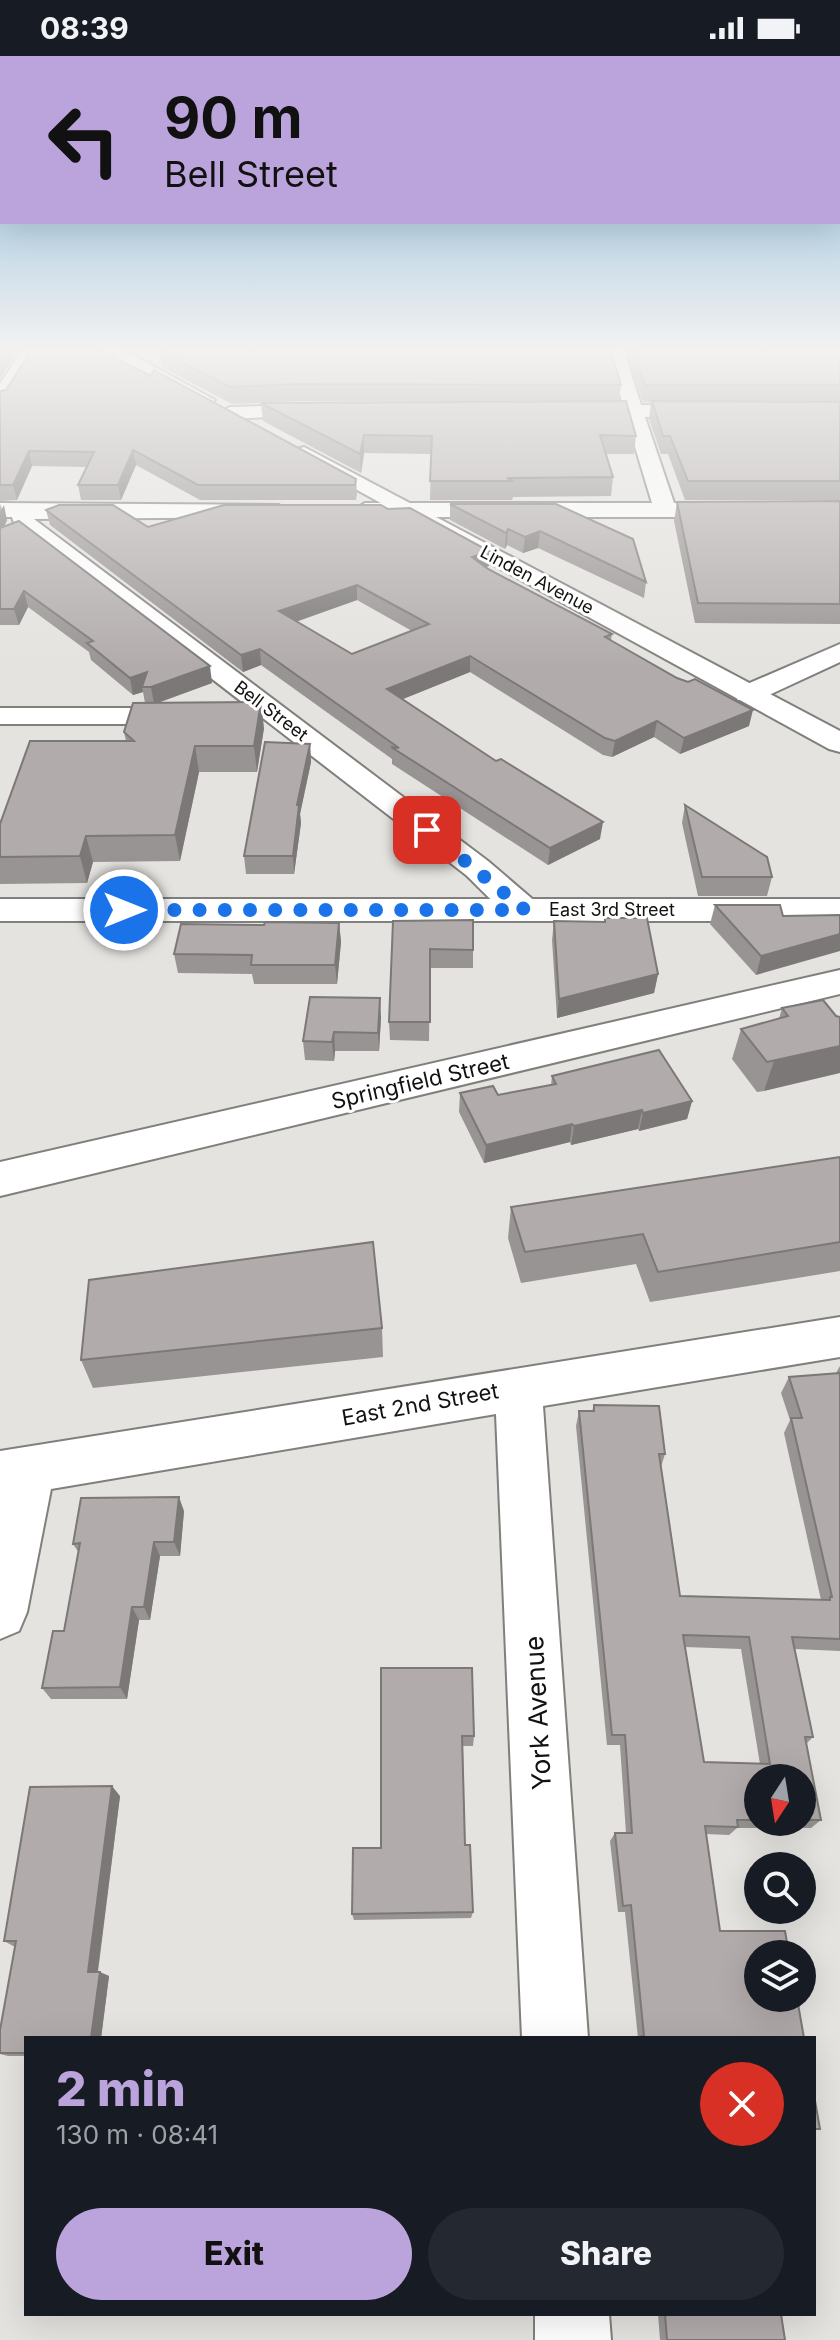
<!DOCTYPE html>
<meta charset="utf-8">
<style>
:root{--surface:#171b24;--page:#242831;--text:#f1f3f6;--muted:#9ea1a6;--accent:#bba4db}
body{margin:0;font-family:Inter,sans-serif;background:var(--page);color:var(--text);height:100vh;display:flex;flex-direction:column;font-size:30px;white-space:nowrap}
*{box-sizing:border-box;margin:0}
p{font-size:26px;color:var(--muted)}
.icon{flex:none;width:44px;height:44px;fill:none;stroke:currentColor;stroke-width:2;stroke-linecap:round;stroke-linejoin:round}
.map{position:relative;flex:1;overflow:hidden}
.panel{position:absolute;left:24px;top:1980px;width:792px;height:280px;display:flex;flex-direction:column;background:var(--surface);border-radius:0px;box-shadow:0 8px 32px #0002}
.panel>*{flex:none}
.top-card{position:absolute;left:0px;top:0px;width:840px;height:168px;box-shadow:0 8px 32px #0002;background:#bba4db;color:#111;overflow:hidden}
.needle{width:52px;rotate:192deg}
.fabs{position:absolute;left:744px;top:1708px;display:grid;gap:16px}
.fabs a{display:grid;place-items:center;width:72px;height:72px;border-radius:50%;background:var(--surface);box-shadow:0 8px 32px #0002;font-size:40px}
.pin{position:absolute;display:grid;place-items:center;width:68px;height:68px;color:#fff;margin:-34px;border-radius:16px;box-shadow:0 4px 12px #0006}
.me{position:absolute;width:88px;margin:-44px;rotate:90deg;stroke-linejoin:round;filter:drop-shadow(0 0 6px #0008)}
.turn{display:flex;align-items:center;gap:28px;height:168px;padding:0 32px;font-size:36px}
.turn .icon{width:104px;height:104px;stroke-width:2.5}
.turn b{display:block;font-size:56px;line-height:68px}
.round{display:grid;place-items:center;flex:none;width:84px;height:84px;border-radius:42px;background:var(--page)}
.overview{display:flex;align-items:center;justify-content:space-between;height:136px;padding:0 32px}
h1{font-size:48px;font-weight:800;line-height:60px;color:var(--accent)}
.button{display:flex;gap:16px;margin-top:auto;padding:16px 32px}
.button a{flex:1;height:92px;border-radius:48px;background:var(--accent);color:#111;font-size:32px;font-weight:800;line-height:92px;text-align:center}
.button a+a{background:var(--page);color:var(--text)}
.status{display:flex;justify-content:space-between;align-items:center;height:56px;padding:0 40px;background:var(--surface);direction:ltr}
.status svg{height:22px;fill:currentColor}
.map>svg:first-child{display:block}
</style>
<div class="status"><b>08:39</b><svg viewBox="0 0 49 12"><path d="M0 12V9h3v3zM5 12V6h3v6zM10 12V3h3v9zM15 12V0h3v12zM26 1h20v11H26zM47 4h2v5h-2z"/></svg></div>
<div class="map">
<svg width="840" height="2284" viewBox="0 0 840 2284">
<rect width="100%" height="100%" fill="#e4e3df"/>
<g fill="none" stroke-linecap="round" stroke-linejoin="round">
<defs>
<g id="minor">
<path d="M24,292H41L7,346L0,348V328Z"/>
<path d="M606,292H623L641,349H708L717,355L708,361H645L674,447H840V461H365L354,454L365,447H652L626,361H571L562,355L571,349H623Z"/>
<path d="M320,348L329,354L327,358L230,363L220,357L230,351Z"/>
<path d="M0,447L279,449L282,454L271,461L34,463L488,805L537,847L542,854L537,861C508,869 486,837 466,819L36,487L15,470L12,461H0Z"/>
<path d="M840,588V606L758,644H738L734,638L738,632Z"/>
<path d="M0,652H188L198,654L202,660L198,666L188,668H0Z"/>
<path d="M840,1261V1301L543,1350L588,1982H522L496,1358L51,1433L27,1556L19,1575L0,1583V1395Z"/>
<path d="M535,2258H609L611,2284H535Z"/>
</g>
<path id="tertiary" d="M840,914V938L0,1140V1106Z"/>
<g id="secondary">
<path d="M97,292H120L215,344L205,350L198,348Z"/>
<path d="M304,391L840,675V696L829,693L297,401L293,397L297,393Z"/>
</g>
<rect id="primary" x="0" y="843" width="840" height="22"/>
</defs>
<use href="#minor" stroke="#807f7b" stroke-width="4"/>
<use href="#tertiary" stroke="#807f7b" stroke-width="4"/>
<use href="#secondary" stroke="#807f7b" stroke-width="4"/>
<use href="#primary" stroke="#807f7b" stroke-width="4"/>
<use href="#minor" fill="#fff" fill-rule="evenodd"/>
<use href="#tertiary" fill="#fff" fill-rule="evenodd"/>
<use href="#secondary" fill="#fff" fill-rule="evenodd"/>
<use href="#primary" fill="#fff" fill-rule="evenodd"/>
</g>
<g fill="#989493" fill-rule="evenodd">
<path d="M624,292H840V444H685L668,398H661L649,363L651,346H643Z"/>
<path d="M159,294L621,329L619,345L636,380L634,398H606L613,421L611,440L513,441L512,444H430L431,398L364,397L361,417L263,365L261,347L546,346L298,345L232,348L162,311Z"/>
<path d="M0,335L356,423L357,438L356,444H200L136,409L121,444H81L78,429L87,411L32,410L17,444L0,445Z"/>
<path d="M840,445V568L695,567L674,465L677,446Z"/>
<path d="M0,448L7,464L4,471L212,627L158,647L264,672L257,716H199L180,805L93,806L87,827L0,828V768L126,685L124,676L145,647L143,636L133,639L91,604L89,596L28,551L19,569H0Z"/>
<path d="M450,448H556L646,526L644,542L538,492L523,497L507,489L505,493L450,464Z"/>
<path d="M46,454L148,471L489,510L486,511L612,578L611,584L749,670L680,698L654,681L612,701L603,699L470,616L403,643L600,783L548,809L392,708V703L261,609L243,616L50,469ZM357,544L412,575L352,598L296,566Z"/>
<path d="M310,688L311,706L300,758L301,767L294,818H246L244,800Z"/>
<path d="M685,749L772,821L767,840H698L682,767Z"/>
<path d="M715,849L783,860L756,919L710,868Z"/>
<path d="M605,862L658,918L654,937L557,962L552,884L554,865L604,866Z"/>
<path d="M393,865L473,894V912H430L429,985L390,984L389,966Z"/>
<path d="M339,867L341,886L337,928H254L252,918L178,917L174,898L264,869Z"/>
<path d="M823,944L764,1035L757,1036L732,1003L741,973L779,963L782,952Z"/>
<path d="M381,961L379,995H335L334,1005L305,1004L303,985Z"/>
<path d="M552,1020L692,1045L687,1063L639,1075L638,1073L571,1089L570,1086L484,1107L459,1056L460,1037L498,1039L551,1029Z"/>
<path d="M840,1101V1215L650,1246L636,1208L521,1227L508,1182L511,1151Z"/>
<path d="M382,1272L383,1301L93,1332L81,1304Z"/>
<path d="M840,1310V1595L795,1593L813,1681L806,1688L821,1764L811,1772H737L729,1779L706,1778L720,1875L804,1982H638L625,1856H618L610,1785L615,1777H626L620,1689H607L576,1370L579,1355H592L594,1349L665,1398L661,1411L680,1540L821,1544L784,1377L790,1364L781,1337L789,1321L836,1317ZM685,1591L741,1593L760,1708L704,1706ZM758,1722H802V1766H758Z"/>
<path d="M184,1455L180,1500H160L150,1564H139L127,1643H51L42,1632L64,1575L79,1497L73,1488Z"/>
<path d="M381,1612L474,1680L473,1690H463L465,1789L473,1856L471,1862L354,1864L352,1858L381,1792Z"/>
<path d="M120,1740L98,1916L109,1920L101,1982H26V2000H8L0,1998V1974L15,1891L4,1885Z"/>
<path d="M658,2258H781L785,2284H660Z"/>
</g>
<g fill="#7c7878">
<path d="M8,292H20L0,323V304Z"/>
<path d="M364,379V397L361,417L360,398Z"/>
<path d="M133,394L136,409L121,444L118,429Z"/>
<path d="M29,395L32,410L17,444L13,429Z"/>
<path d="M4,449L7,464L0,480V456Z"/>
<path d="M508,473L507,489L505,493L506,477Z"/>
<path d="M540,475L538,492L523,497L525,481Z"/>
<path d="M489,495V510L471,517L472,501Z"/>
<path d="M357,529V544L280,571L279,555Z"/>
<path d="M24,535L28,551L19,569L14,553Z"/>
<path d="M260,593L261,609L243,616L241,599Z"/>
<path d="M470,600V616L388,649L387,633Z"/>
<path d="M210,610L212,627L154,648L151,631Z"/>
<path d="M147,616L142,631L143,636L133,639L130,622Z"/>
<path d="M261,646L264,672L257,716L254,690Z"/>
<path d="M753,654L749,670L680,698L684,682Z"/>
<path d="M657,665L654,681L612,701L615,685Z"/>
<path d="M310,688L311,706L300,758L301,767L294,818L293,800L297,749Z"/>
<path d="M195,690L199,716L180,805L175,779Z"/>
<path d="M603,766L600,783L548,809L550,792Z"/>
<path d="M86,780L93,806L87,827L80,800Z"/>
<path d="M339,867L341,886L337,928L335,909Z"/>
<path d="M840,878V895L756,919L761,900Z"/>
<path d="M658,918L654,937L557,962L559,943Z"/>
<path d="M380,942L381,961L379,995L378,977Z"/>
<path d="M334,976L335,995L334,1005L332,986Z"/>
<path d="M840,990V1017L764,1035L774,1005Z"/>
<path d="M692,1045L687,1063L639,1075L643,1057Z"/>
<path d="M642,1054L638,1073L571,1089L574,1070Z"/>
<path d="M572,1068L570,1086L484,1107L486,1089Z"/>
<path d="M179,1441L184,1455L180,1500L174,1486Z"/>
<path d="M154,1486L160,1500L150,1564L144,1551Z"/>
<path d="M132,1551L139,1564L127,1643L120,1631Z"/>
<path d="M112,1730L120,1740L97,1920L88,1916Z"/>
<path d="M100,1916L109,1920L101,1982H91Z"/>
</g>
<g fill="#b1acab" stroke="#7c7878" stroke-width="2" fill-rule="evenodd">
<path d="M0,292H8L0,304Z"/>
<path d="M33,292H95L151,320L154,314L356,423L355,429H198L133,394L118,429H78L94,396L29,395L13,429H0V335L6,334Z"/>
<path d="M160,292H610L621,329L297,328L230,331L159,294Z"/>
<path d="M632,292H840V329H645Z"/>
<path d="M626,345L636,380L600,379L613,421L507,422L513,425H430L432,380L364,379L360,398L261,347Z"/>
<path d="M652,345L840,346V425H688L670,380H663Z"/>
<path d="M840,445V548L698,547L677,446Z"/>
<path d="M450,448H556L633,483L646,526L540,475L525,481L508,473L506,477Z"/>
<path d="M59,449H113L148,471L224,449H381L388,453L410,452L489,495L472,501L488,513L612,578L605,581L677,622L688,626L695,623L753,654L684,682L657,665L615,685L605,682L470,600L387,633L496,705L501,703L603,766L550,792L391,691L399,692L260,593L241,599L46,454ZM357,529L429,568L352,598L279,555Z"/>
<path d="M19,465L210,610L151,631H142L147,616L130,622L87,587L93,585L24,535L14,553H0V472Z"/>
<path d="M261,646L254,690H195L175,779L86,780L80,800L0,801V768L30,685H134L124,676L133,647Z"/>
<path d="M265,686L310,688L297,749H299L293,800H244Z"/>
<path d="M685,749L767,801L772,821H702Z"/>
<path d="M715,849H780L783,860L840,859V878L761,900Z"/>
<path d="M605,862H647L658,918L559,943L554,865L605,866Z"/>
<path d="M473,864V894L430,893V966H389L393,865Z"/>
<path d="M265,866L339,867L335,909H251L252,899L174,898L181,868L264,869Z"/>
<path d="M310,941L380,942L378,977L334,976L332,986L303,985Z"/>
<path d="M823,944L836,960L840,961V990L767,1006L741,973L788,960L782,952Z"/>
<path d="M659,994L692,1045L643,1057L642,1054L574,1070L572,1068L486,1089L460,1037L493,1030L498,1039L556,1028L552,1020Z"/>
<path d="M840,1101V1186L658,1216L643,1178L525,1196L511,1151Z"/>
<path d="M373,1186L382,1272L81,1304L89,1224Z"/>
<path d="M840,1317V1583L792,1581L813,1681H805L821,1764H802V1722H758V1764H737L738,1771L705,1770L720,1875H785L789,1898H758V1942H797L804,1982H642V1980H644L631,1849L623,1850L615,1777H632L625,1679H612L579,1355H594V1349L659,1350L665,1398H659L680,1540L830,1544V1541H832L791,1362H802L789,1321ZM683,1579L749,1581L770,1708L704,1706Z"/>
<path d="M179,1441L174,1486H154L144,1551H132L120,1631L42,1632L53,1575H64L80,1487L73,1488L81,1442Z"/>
<path d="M381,1612H472L474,1680H462L465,1789H470L473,1856L352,1858L353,1792H381Z"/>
<path d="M112,1730L88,1916H100L91,1982H26V1997H0V1974L16,1885H4L30,1731Z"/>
<path d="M814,2039L820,2073H814Z"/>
<path d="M665,2258H781L785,2284H667Z"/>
</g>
<linearGradient id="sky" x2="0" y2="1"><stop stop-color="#77b0d9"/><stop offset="0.48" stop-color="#f3f2f1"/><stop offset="1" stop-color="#f3f2f1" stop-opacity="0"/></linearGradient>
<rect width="840" height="612" fill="url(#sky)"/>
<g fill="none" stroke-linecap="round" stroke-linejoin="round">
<path stroke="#1a73e8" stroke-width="14" stroke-dasharray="0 25.2" d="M124,854H525L427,774"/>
</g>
<g text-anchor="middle" stroke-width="6" stroke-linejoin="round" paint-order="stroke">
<g font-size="18" fill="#131211" stroke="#fff">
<text transform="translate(537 524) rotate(28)" y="6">Linden Avenue</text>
<text transform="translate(271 655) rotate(37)" y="6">Bell Street</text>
<text x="612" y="860">East 3rd Street</text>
</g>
<g font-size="22" fill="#131211" stroke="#fff">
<text transform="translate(420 1025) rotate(-13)" y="8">Springfield Street</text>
<text transform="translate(420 1348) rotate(-10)" y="8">East 2nd Street</text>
</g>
<g font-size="26" fill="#131211" stroke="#fff">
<text transform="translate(538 1657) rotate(-93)" y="9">York Avenue</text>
</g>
</g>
</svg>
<div class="fabs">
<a><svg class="needle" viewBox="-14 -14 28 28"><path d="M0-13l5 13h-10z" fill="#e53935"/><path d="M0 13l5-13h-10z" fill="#9ea1a6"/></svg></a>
<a><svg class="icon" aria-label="search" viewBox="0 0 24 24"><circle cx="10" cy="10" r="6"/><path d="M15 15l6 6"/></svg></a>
<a><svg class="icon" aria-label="layers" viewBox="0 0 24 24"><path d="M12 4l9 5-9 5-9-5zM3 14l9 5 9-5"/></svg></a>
</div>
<div class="pin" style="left:427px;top:774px;background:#d93025"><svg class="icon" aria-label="arrive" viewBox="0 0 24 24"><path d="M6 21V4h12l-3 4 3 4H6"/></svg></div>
<svg class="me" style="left:124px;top:854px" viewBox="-20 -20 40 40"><circle r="17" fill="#1a73e8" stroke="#fff" stroke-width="3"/><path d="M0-11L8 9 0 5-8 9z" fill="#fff"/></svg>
<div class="top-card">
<div class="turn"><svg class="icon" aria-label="left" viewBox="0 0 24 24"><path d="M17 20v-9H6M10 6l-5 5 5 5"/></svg><div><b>90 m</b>Bell Street</div></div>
</div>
<section class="panel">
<div class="overview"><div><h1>2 min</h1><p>130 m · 08:41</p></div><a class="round" style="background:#d93025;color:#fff"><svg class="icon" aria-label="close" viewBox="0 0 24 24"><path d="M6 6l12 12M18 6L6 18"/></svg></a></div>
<div class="button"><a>Exit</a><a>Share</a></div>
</section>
</div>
